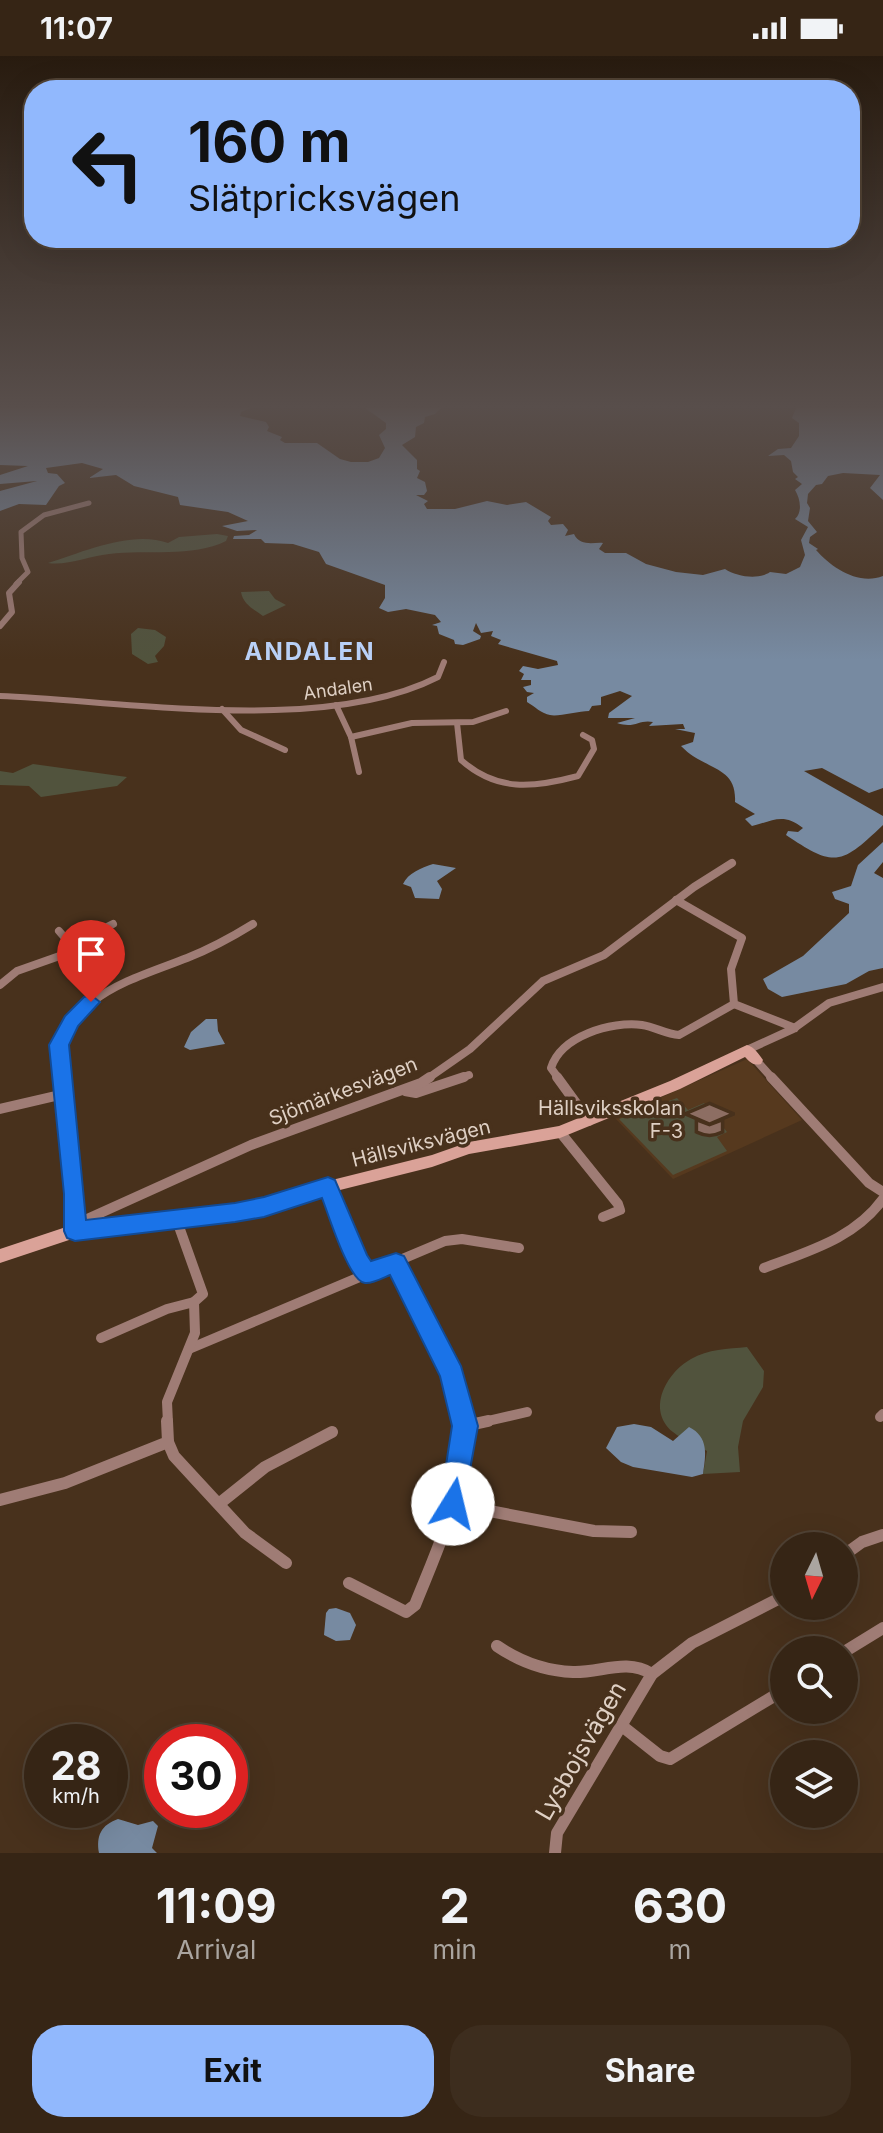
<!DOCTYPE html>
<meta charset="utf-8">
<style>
:root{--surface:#362515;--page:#3d2d1e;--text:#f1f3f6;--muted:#aaa5a0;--line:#504234;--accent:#91b8fd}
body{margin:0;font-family:Inter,sans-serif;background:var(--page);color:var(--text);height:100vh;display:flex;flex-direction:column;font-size:30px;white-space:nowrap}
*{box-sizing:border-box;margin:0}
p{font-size:26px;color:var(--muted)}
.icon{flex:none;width:44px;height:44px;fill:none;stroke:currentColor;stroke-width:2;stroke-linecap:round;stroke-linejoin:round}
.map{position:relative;height:1797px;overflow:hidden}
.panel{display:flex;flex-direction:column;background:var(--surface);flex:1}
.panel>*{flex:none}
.hud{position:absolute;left:24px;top:24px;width:836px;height:168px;border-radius:32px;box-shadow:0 8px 32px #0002,0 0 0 2px var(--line);background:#91b8fd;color:#111;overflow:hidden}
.needle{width:52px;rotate:185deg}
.fabs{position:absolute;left:770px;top:1476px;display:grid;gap:16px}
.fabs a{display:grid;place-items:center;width:88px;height:88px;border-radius:50%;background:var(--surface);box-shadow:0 8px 32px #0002,0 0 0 2px var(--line);font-size:40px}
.speed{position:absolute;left:24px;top:1668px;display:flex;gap:16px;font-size:40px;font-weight:700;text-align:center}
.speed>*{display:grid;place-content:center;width:104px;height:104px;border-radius:50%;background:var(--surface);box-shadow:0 8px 32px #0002,0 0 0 2px var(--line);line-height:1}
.speed small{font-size:20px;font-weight:400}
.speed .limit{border:12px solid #d22;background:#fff;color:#111}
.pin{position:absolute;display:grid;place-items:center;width:68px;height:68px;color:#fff;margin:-82px -34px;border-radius:50% 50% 50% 0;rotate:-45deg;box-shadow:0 0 8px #0007}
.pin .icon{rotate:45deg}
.me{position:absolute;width:88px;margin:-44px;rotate:9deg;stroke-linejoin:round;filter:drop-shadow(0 0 6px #0008)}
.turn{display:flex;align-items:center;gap:28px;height:168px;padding:0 32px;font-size:36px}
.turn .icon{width:104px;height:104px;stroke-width:2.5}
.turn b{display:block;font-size:56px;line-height:68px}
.eta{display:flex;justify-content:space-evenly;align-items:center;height:136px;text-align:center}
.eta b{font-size:48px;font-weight:700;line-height:56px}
.cta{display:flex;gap:16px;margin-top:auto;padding:16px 32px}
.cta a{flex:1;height:92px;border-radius:32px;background:var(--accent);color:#111;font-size:32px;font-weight:700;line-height:92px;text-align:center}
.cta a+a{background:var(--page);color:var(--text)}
.status{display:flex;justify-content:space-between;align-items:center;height:56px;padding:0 40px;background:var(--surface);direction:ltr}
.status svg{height:22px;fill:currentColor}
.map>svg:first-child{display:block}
</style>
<div class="status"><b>11:07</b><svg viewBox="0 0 49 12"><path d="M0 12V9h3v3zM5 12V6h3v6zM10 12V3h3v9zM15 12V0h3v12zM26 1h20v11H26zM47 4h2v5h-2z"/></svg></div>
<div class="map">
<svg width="883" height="1797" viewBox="0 0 883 1797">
<rect width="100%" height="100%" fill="#48311c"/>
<path fill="#56391e" d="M747,1003L802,1064L673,1123L615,1062Z"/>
<g fill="#51533d">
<path d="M217,478L228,480L226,485C192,502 146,493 109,498C89,500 67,510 48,507C85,495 133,474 168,487L179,481Z"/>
<path d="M269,535L275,543L286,549L263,560C253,553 243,548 241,536Z"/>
<path d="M138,572L155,574L166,581L164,590L155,600L158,606L148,608L132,598L131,578Z"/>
<path d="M33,708L127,721L117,730L41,741L29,730L0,729V715L13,717Z"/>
<path d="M677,1042L688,1054L704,1047L727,1076L717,1081L727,1095L673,1119L619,1063Z"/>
<path d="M747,1291L764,1315L763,1331L743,1365L738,1391L740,1416L703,1418L707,1395C696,1389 682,1384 673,1376C646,1354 666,1317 691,1303C708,1293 728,1293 747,1291Z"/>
</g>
<g fill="#778aa1">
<path d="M0,352H251L241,356L240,360L266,366L269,371L267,375L282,381L280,384L285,387H317L340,403L351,406H368L379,402L385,392L379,379L386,373V367L365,352H441L435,358L425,361L424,367L416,371L415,381L402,389L417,404V413L420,415L417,422L425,426L427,435L424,439H416L428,445L424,448L427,453H455L487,445L507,449L526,446L551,461L548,465L551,469L563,468L568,474L565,480L574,478C580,491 594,486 603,487L599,493L605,497H626L646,508L676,516L703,519L725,513C737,521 759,524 770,516L786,518L800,511L805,499L801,484L808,471L795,463C803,456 800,442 795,434L802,428L795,423L798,421L793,416L791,405L784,399L768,400L778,393L791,392L799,380V367L792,362L796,352H883V444L870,432L880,419L843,417L828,420L822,428L816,429L808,438L807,447L810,452L808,465L817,476L810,481L809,487L818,493L816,494C831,511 858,530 883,520V732L869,737L822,712L804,715L883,760V769C841,809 835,812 786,779L788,775L798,776L803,772C783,756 773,765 752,770L745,763L755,758L735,746C737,709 705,715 681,690L693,686L695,677L675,673H685L683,668L649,670L653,666C639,663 635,673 617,667L635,662H608L609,657L632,640L620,635L601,641V649L592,650L589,655C578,655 558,661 550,659C542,658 534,650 527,646V641L534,637L527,636L523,631L531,629V624H521L524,618L519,615L523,610L538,613L558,609L557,605L498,588L501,584L491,580L493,575L481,577L476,567L473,575L481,580L480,583L463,589L455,588L454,584L439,578L437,570L432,569L441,566L435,559L406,553L388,556L379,552L385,542V529L326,508L319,496L293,488L265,487L261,483H233L234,480L249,479L257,474L237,475L222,470L248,465L228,456L180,449L178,441L134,430L116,419L89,422L103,413L82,407L46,412L48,417L57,418L65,427L59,430L46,449L19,448L0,455V435L37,425L0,428V419L28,410L0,409Z"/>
<path d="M883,786V806L874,817L883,822V912L869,915L846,928L782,941L768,933L763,923L803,900L849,857V848L835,843L832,836L851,830L858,809Z"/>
<path d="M433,808L456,812L437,825L442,833L439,843L415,842L411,831L403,828C408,817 421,812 433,808Z"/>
<path d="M206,963H217L218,975L225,988L190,994L184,991L191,976Z"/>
<path d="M634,1368L651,1371L673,1385L689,1371C709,1381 706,1399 703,1418L692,1421L633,1411L621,1406L606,1392L617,1371Z"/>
<path d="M336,1552L350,1557L356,1569L350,1584L336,1585L324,1579L326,1557L329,1553Z"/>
<path d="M118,1763L138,1769L153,1765L158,1770L152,1792L157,1797H99C96,1780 101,1769 118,1763Z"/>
</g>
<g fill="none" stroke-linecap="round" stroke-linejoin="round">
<path stroke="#9f7c75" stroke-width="5" d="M16,528L28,516L22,502L21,476L44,459L89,447"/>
<g stroke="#9f7c75" stroke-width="6">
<path d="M0,570L12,556L9,537L19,526"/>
<path d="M0,640C125,645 325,679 438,621L444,606"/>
<path d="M336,649L351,681L412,667L473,666L506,655"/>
<path d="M222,653L241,674L285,694"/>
<path d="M457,667L461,704C497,736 533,732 578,720L594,693L592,684L583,679"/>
<path d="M351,681L359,716"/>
</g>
<g stroke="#9f7c75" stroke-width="8">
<path d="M676,844L742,882L731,913L734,948L795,972"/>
<path d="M59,875L71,889"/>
<path d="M0,929L17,915L68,897L71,889L113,868"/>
<path d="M747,994L793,973L829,947L883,931"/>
<path d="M756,1004L773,1023"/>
<path d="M61,1023C53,943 128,925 187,902C210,893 232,881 253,868"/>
<path d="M427,1023L470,993L543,925L604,899L694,831L732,807"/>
<path d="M458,1023L469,1019"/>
<path d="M559,1023L551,1012C561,980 611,965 642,969C655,971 666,978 679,979L734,948"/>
</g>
<g stroke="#9f7c75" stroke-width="10">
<path d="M61,1021L76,1171"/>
<path d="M557,1021L589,1065"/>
<path d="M771,1021L869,1127L883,1136"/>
<path d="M405,1035L416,1037L464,1021"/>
<path d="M0,1053L64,1038"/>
<path d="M560,1076L618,1148L620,1154L603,1161"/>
<path d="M328,1131L353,1197L366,1217"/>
<path d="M76,1168L251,1089L421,1027L430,1021"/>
<path d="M396,1207L449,1310L465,1367"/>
<path d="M764,1212C808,1195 854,1183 883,1143"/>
<path d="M101,1282L167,1253L194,1246"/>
<path d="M189,1293L445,1185L462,1183L519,1192"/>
<path d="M880,1361L883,1358"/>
<path d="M168,1367L167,1346L195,1277L194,1246L203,1238L177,1165"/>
<path d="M479,1367L527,1356"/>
</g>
<g stroke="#9f7c75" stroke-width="12">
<path d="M465,1370L488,1365"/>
<path d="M168,1386L174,1400L245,1477L286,1507"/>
<path d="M0,1444L65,1427L168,1386L167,1365"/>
<path d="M220,1447L265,1411L332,1376"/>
<path d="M453,1448L594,1475L631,1476"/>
<path d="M844,1499L862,1486L883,1479"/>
<path d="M349,1527L406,1556L415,1549C436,1496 471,1423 464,1365"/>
<path d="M497,1590C519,1605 546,1615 573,1616C601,1617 626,1602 652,1618"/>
<path d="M844,1596L883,1572"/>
<path d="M622,1670L660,1700L670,1703L784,1634"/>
<path d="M555,1797L557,1777L652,1618L692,1587L784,1540"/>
</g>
<path fill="#daa298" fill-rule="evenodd" d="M747,989C754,991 759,998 763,1004L761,1008C753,1010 750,1006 745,1001L680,1033L560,1082L469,1098L432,1111L328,1137L264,1157L177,1171L75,1182L0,1207V1193L75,1168L177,1159L264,1145L328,1125L432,1099L469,1086L559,1070L670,1025Z"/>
</g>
<linearGradient id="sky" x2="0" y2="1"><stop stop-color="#281b0f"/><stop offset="0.58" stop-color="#584e4b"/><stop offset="1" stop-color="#584e4b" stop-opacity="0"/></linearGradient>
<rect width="883" height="604" fill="url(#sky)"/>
<path fill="#1a73e8" stroke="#114b97" stroke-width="2" d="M91,939L100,946L78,970L69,989L86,1164L235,1147L264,1141L328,1121L335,1124L367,1199L371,1205L396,1197L404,1200L461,1310L478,1370L462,1457L453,1461L444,1457L440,1448L452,1370L440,1320L390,1219C383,1222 372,1228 365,1227C349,1226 328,1157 322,1142L264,1161L235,1166L75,1185L67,1182L64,1175V1138L49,989L65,960L84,941Z"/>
<defs>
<symbol id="school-bare" viewBox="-9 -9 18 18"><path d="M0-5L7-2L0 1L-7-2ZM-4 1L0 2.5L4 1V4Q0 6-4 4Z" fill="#8d6e63" stroke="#48311c" stroke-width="2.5" paint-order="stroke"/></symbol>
</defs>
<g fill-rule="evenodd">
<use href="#school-bare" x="684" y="1038" width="51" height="51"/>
</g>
<g text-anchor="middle" stroke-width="7" stroke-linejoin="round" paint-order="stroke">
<g font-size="18" fill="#dfd0c4" stroke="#48311c">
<text transform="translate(338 633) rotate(-8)" y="6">Andalen</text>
</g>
<g font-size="20" fill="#dfd0c4" stroke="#48311c">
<text transform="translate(343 1035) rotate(-21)" y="7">Sjömärkesvägen</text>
<text transform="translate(421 1087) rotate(-14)" y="7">Hällsviksvägen</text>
</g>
<g font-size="20" fill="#dfd0c4" stroke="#48311c" text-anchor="end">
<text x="683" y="1059">Hällsviksskolan<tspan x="683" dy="23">F-3</tspan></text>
</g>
<g font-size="24" font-weight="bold" letter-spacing="2" fill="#b9d0f7" stroke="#48311c">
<text x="310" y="604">ANDALEN</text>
</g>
<g font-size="24" fill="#dfd0c4" stroke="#48311c">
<text transform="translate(581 1695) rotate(-60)" y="8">Lysbojsvägen</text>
</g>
</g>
</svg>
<div class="fabs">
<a><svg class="needle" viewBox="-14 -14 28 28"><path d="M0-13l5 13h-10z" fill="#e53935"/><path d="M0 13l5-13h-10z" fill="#aaa5a0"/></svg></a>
<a><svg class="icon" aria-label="search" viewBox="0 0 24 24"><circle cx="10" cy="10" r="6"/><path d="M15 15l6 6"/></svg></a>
<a><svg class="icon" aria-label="layers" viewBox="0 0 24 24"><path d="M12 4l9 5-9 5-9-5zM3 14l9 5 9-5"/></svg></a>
</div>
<div class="speed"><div>28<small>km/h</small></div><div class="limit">30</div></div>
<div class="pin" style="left:91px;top:946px;background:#d93025"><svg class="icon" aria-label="arrive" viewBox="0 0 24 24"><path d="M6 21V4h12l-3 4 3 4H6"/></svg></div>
<svg class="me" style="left:453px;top:1448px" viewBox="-20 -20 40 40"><circle r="19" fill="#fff"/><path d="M0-13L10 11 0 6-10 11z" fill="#1a73e8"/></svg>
<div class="hud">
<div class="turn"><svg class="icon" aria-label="left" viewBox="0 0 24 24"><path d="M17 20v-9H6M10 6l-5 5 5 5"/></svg><div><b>160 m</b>Slätpricksvägen</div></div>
</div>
</div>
<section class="panel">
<div class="eta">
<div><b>11:09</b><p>Arrival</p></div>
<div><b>2</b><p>min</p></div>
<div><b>630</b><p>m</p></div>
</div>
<div class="cta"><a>Exit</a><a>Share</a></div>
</section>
